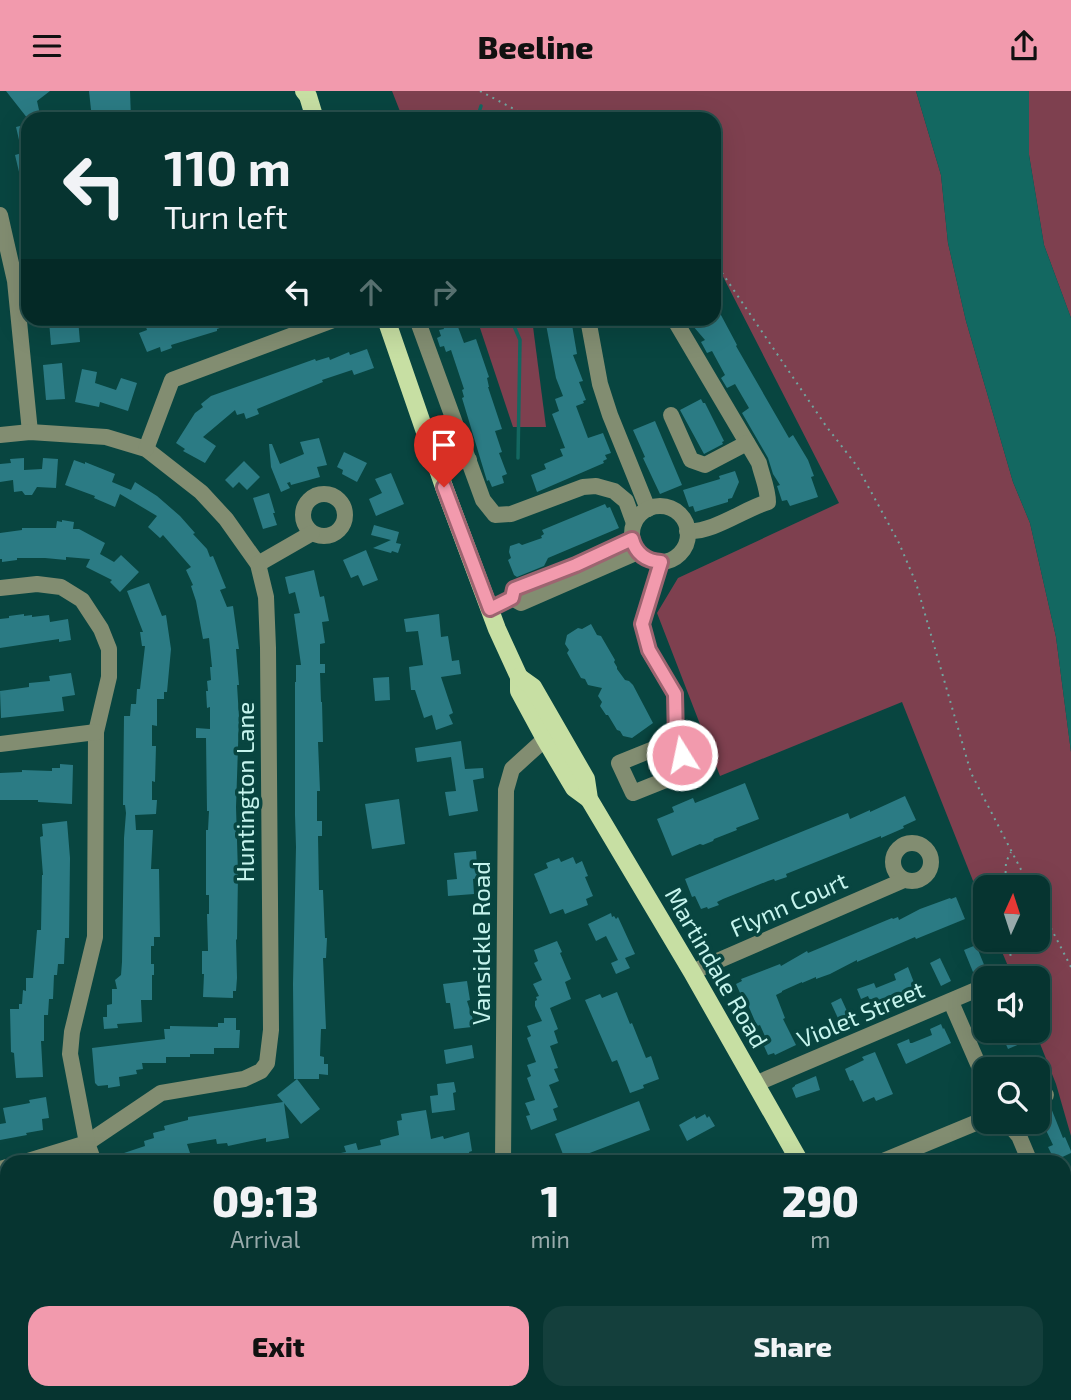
<!DOCTYPE html>
<style>
:root{--surface:#063430;--page:#143f3c;--text:#f1f3f6;--muted:#98aaab;--line:#274f4c;--accent:#f29aad}
body{margin:0;font-family:"Exo 2",sans-serif;background:var(--page);color:var(--text);height:100vh;display:flex;flex-direction:column;font-size:26px;white-space:nowrap}
*{box-sizing:border-box;margin:0}
p{font-size:23px;color:var(--muted)}
.icon{flex:none;width:38px;height:38px;fill:none;stroke:currentColor;stroke-width:2;stroke-linecap:round;stroke-linejoin:round}
.map{position:relative;flex:1;overflow:hidden}
.drawer{position:absolute;left:0px;top:1064px;width:1071px;height:245px;display:flex;flex-direction:column;background:var(--surface);border-radius:21px 21px 0 0;box-shadow:0 7px 28px #0002,0 0 0 2px var(--line)}
.drawer>*{flex:none}
.guide{position:absolute;left:21px;top:21px;width:700px;height:214px;border-radius:21px;box-shadow:0 7px 28px #0002,0 0 0 2px var(--line);background:#063430;color:var(--text);overflow:hidden}
.needle{width:46px;rotate:3deg}
.controls{position:absolute;left:973px;top:784px;display:grid;gap:14px}
.controls a{display:grid;place-items:center;width:77px;height:77px;border-radius:14px;background:var(--surface);box-shadow:0 7px 28px #0002,0 0 0 2px var(--line);font-size:35px}
.pin{position:absolute;display:grid;place-items:center;width:60px;height:60px;color:#fff;margin:-72px -30px;border-radius:50% 50% 50% 0;rotate:-45deg;box-shadow:0 0 7px #0007}
.pin .icon{rotate:45deg}
.me{position:absolute;width:77px;margin:-38px;rotate:350deg;stroke-linejoin:round;filter:drop-shadow(0 0 5px #0008)}
.turn{display:flex;align-items:center;gap:24px;height:147px;padding:0 28px;font-size:32px}
.turn .icon{width:91px;height:91px;stroke-width:2.5}
.turn b{display:block;font-size:49px;line-height:60px}
.lanes{display:flex;align-items:center;height:66px;padding:0 28px;background:#0003;justify-content:center;gap:35px;direction:ltr}
.lanes .off{opacity:.35}
.eta{display:flex;justify-content:space-evenly;align-items:center;height:119px;text-align:center}
.eta b{font-size:42px;font-weight:800;line-height:49px}
.primary-button{display:flex;gap:14px;margin-top:auto;padding:14px 28px}
.primary-button a{flex:1;height:80px;border-radius:21px;background:var(--accent);color:#111;font-size:28px;font-weight:800;line-height:80px;text-align:center}
.primary-button a+a{background:var(--page);color:var(--text)}
header{display:flex;justify-content:space-between;align-items:center;height:91px;padding:0 28px;background:var(--accent);color:#111;font-size:32px;font-weight:800}
.map>svg:first-child{display:block}
</style>
<header><svg class="icon" aria-label="menu" viewBox="0 0 24 24"><path d="M4 6h16M4 12h16M4 18h16"/></svg>Beeline<svg class="icon" aria-label="share" viewBox="0 0 24 24"><path d="M12 15V3M7 8l5-5 5 5M5 13v7h14v-7"/></svg></header>
<div class="map">
<svg width="1071" height="1309" viewBox="0 0 1071 1309">
<rect width="100%" height="100%" fill="#084540"/>
<g fill="#7e404f">
<path d="M392,0H916L941,84L948,152L966,230L1013,391L1030,432L1056,546L1071,661V1045L1056,993L1035,940H1038V887H1013L997,849H1038V796H985V820L902,611L720,685L657,522L678,487L839,412L714,168V28H540L529,21L513,28H403Z"/>
<path d="M1029,0H1071V227L1044,154L1029,64Z"/>
<path d="M477,228H532L546,336H513Z"/>
</g>
<path fill="#136861" d="M916,0H1029V64L1044,154L1071,227V661L1056,546L1030,432L1013,391L966,230L948,152L941,84Z"/>
<g fill="none" stroke-linecap="round" stroke-linejoin="round">
<g stroke="#136861" stroke-width="3.5">
<path d="M477,28L481,15"/>
<path d="M511,228L520,249L518,367"/>
</g>
</g>
<g fill="#2b7b84">
<path d="M6,0H50L37,10L41,28H28Z"/>
<path d="M89,0H130L131,28H92Z"/>
<path d="M28,33V101L24,102L15,64L22,62L16,36Z"/>
<path d="M714,211L737,254L736,255L789,347L793,344L808,369L814,385L811,386L818,406L790,415L787,409L782,410L777,395L780,394L773,383L768,367L742,322L749,317L735,293L727,297L721,287L725,284L712,260L707,262L701,251L705,249L687,228H714Z"/>
<path d="M78,228L80,251L51,254L49,230Z"/>
<path d="M163,228H242V229L217,238V240L171,254L172,257L161,261L160,256L147,261L139,242L147,239L146,236L152,234L151,232Z"/>
<path d="M440,228H455L464,252L476,248L489,286L487,287L489,296H488L502,338L495,340L502,361L499,362L507,383L502,385L504,392L492,396L489,389L487,390L462,307L464,306L462,299L464,298L451,259L446,261L444,255L440,256L437,247L441,245L439,239L444,238Z"/>
<path d="M545,228H571L577,263L573,264L583,290L579,291L586,309L583,310L584,312L576,315L588,347L603,342L611,362L605,364L607,368L603,370L604,372L537,401L531,384L546,378L544,373L563,365L560,358L565,357L552,323L559,320L555,308L563,305L556,287Z"/>
<path d="M367,258L374,277L354,284L352,279L322,289L323,291L257,318L259,323L246,328L244,322L237,324L235,319L203,346L216,355L205,372L183,360L185,358L176,352L195,322L203,316L201,313L211,305L315,268L316,270L329,266L330,269L349,261L350,264Z"/>
<path d="M62,272L65,308L46,309L43,274Z"/>
<path d="M82,278L97,281L95,292L116,299L121,287L137,292L128,320L100,311L99,316L75,311Z"/>
<path d="M701,308L703,312H705L724,350L722,351L723,353L704,363L680,319Z"/>
<path d="M655,330L682,394L660,403L643,367L645,366L633,339Z"/>
<path d="M319,347L327,374L317,376L320,386L291,394L290,391L287,392L290,397L281,401L271,376L269,353H272L280,373L304,363L300,351Z"/>
<path d="M344,361L367,372L357,391L342,383L343,379L337,376Z"/>
<path d="M24,367V379L42,378L43,367L58,368L56,397L37,396L32,404H25L22,400L14,401L13,389L0,391V373L11,372L10,368Z"/>
<path d="M74,369L85,373V371L115,383L112,391L131,399L135,391L157,405L180,425L195,442L193,443L207,458L210,466L213,465L226,497L220,499L227,516L233,515L239,558H236L239,594H237L239,626L236,716L238,783L237,849L236,848L237,887L236,900H233V907L203,906L204,883H202V860H208L207,823H209V804H206V739H208L209,720H207L206,647H196V637L210,638V616L207,617L206,600H208L207,590L211,589L210,576H212L209,547L203,548L196,510L191,495L193,494L186,479L191,476L163,444L160,447L148,436L157,425L120,403L115,416L94,407L95,405L65,394Z"/>
<path d="M244,370L260,386L247,399L239,391L233,397L225,389Z"/>
<path d="M735,380L739,391L732,407L728,408V411L695,421L693,415L689,416L683,399L720,388L719,385Z"/>
<path d="M391,382L404,413L376,425L369,408L382,402L375,388Z"/>
<path d="M269,402L275,422H273L277,434L263,438L253,407Z"/>
<path d="M605,413L607,417L610,416L619,437L548,467L544,475L517,486L514,484L508,469L511,467L509,461L510,455L519,452L522,454L542,447L541,445L544,443L542,439Z"/>
<path d="M62,429L74,431L73,438H79L105,452L100,463L114,471L121,464L139,481L120,501L110,491L112,489L86,476L90,468L66,466V469L45,467H17V469L2,471V468H0V442L22,439V437H56L57,430L62,431Z"/>
<path d="M374,434L399,441L396,452L401,453L398,462L392,460L391,462L373,457L391,449L371,444Z"/>
<path d="M366,459L378,489L363,495L358,484L351,487L343,469Z"/>
<path d="M314,479L320,506L324,505L329,530L322,531L325,552L320,553V573H325V582H320L321,611H322L323,651H318L320,700H317V730H322V745H318L319,799H323L325,847H327L326,867H323L326,938H321L320,965L324,966V973H328V984L319,983V988H294L293,893L296,756L295,724V591H296V574H301L294,523L300,522L295,501L289,503L285,486Z"/>
<path d="M149,492L162,525L166,524L171,558L167,601H164V608H157V635L152,634V655H156L155,691L152,690V709H157L156,723L135,724L136,739H153L151,778H159L160,846H154V855H151V873H154V884H152V909H141L142,931L117,933L118,937L104,938L103,926H107V914L112,913V898H117L115,889L121,884L122,871L124,747L126,722L125,714H123L124,625H130L131,613H136L137,598H140L145,555H142L140,541H143L127,500Z"/>
<path d="M24,523V525L32,524V526L49,524L50,531L68,528L71,549L59,551V548L0,557V528L9,527V525Z"/>
<path d="M439,523L441,546L448,545L452,570L459,569L461,583L441,586L453,622L449,624L453,633L436,639L432,624L424,627L415,599H411L409,576L423,574L418,540L406,541L404,528Z"/>
<path d="M591,533L597,544L601,545L615,569L614,571L617,576V578L625,589L629,590L633,594L653,632L632,647L623,645L620,640L617,639L608,624H606L600,615L602,611L598,605L602,597L588,594L585,588L581,587L567,562L569,559L565,553L567,544L578,537L582,538Z"/>
<path d="M71,582L75,604L62,606L64,620L1,627L0,600L29,596V592L50,590L49,585Z"/>
<path d="M389,586L390,609L375,610L373,587Z"/>
<path d="M461,650L465,678L483,677L484,687L473,689L478,720L449,725L445,701L456,700L451,666L417,671L415,657Z"/>
<path d="M60,673L73,674L72,713L38,711V709H0V682L22,681V679L52,680V677H60Z"/>
<path d="M745,692L759,728L736,737L737,739L714,748L713,750L703,754L700,753L672,765L657,728L674,721L672,716L693,707L695,712Z"/>
<path d="M905,705L916,729L903,735L904,737L881,747V745L786,783L787,786L775,790L774,788L768,790L723,808L717,811L719,814L708,818L707,816L701,818L695,805L692,806L685,788L848,722L850,728L870,719V721Z"/>
<path d="M399,708L405,753L372,758L365,713Z"/>
<path d="M67,730L70,767L69,847H65L64,873H58L57,884H54L53,908H49L48,924H44V950H41L43,986L16,987L14,962L11,961L10,918H19V913H22L23,899L26,900V887H33L37,839H41L42,784H43L40,746L43,745L42,733Z"/>
<path d="M476,760L478,787L473,788L474,803L448,805L447,789L457,788L454,762Z"/>
<path d="M573,766L576,773L582,770L588,785L585,786L593,805L586,808L588,814L565,823L563,818L550,823L534,783L548,777L546,772L559,767L561,771Z"/>
<path d="M956,806L965,828L916,848L915,846L857,871V869L830,883L816,888V886L802,892V891L782,900V901L776,904L785,927L783,928L796,954L775,964L774,962L768,964L764,955L768,952L760,934L757,935L748,914L746,915L736,893L742,890L741,888L780,873L781,875L807,860L808,862L892,827L893,828L898,826L899,829L920,818L950,807L951,808Z"/>
<path d="M611,822L612,826L614,825L616,828L618,826L635,863L625,867L630,877L616,883L611,872L618,869L606,845L596,850L588,833Z"/>
<path d="M557,850L562,861L560,862L571,888L565,891L571,908L550,917L558,938L554,940L558,952L550,955L558,977L554,978L559,990L549,994L558,1016L553,1018L557,1029L531,1039L526,1025L530,1024L525,1012L535,1009L527,987L531,985L527,974L536,971L527,947L531,945L527,935L542,930L535,915V910L537,909L536,906L539,905L533,893L542,889L534,872L538,870L534,859Z"/>
<path d="M976,854L985,876L973,881L964,859Z"/>
<path d="M940,867L951,890L941,895L930,872Z"/>
<path d="M908,876L918,902L905,907L903,903L882,912L884,918L875,922L868,905L861,908L857,898L874,892L876,897L896,889L894,883Z"/>
<path d="M467,890L470,909L467,910L474,932L472,933V936L454,938L450,912H446L443,893Z"/>
<path d="M617,901L630,933L632,932L646,967L651,965L659,988L643,994L644,997L630,1002L617,969L612,971L585,909L600,903L602,907Z"/>
<path d="M841,907L852,931L842,936L831,912Z"/>
<path d="M224,927H236V939H240L239,957H214V963H190V966H166V972H142L143,978L136,979L137,983L119,986L120,995L108,997V994L98,995L95,992L92,957L165,948L164,938H170V935L218,936V932H224Z"/>
<path d="M941,933L943,938L944,937L951,952L906,973L897,953L909,948L910,952H912L932,944L930,938Z"/>
<path d="M1000,940H1019L1024,951L1008,958Z"/>
<path d="M472,954L474,967L446,973L444,959Z"/>
<path d="M875,961L893,1003L876,1010L874,1006L863,1011L853,989L850,990L845,978L864,969L862,966Z"/>
<path d="M816,985L820,999L796,1007L792,997L795,995V994Z"/>
<path d="M297,988L320,1018L301,1033L284,1012L289,1047L266,1051V1047L228,1055L227,1052L217,1053L216,1048L187,1053L190,1062L172,1067V1065L150,1071H123L121,1063L145,1055L144,1050L154,1047L153,1042L165,1039L164,1035L188,1029V1026L283,1011L277,1004Z"/>
<path d="M454,991L456,1001L453,1002L455,1019L432,1022L430,1005L438,1004L437,993Z"/>
<path d="M46,1006L49,1027L42,1028L43,1039L26,1042L27,1044L0,1049V1033L6,1032L3,1017L30,1012L29,1009Z"/>
<path d="M639,1010L650,1039L566,1071L555,1043Z"/>
<path d="M1051,1017L1063,1047L1065,1046L1071,1060V1062L1058,1068V1066L1054,1068L1048,1056L1053,1054L1044,1035L1040,1036L1038,1030V1022Z"/>
<path d="M426,1019L431,1048L443,1045L444,1048L469,1041L472,1060L469,1061L471,1071H321L320,1066L346,1061L344,1055L356,1052L358,1059L381,1054L380,1049L399,1044L397,1030L402,1029L401,1023Z"/>
<path d="M705,1023L707,1027L709,1025L715,1035L687,1050L679,1034L695,1025L696,1028Z"/>
</g>
<g fill="none" stroke-linecap="round" stroke-linejoin="round">
<g stroke="#70a59f" stroke-width="2" stroke-dasharray="2 5" stroke-linecap="butt">
<path d="M480,0L533,28"/>
<path d="M714,170L826,335L857,375L899,452L916,492L971,682L1030,796"/>
<path d="M1005,796L1006,771L1011,761"/>
<path d="M1038,812L1071,876"/>
<path d="M1009,849L1011,869"/>
<path d="M0,1179V1276"/>
<path d="M357,1302L359,1309"/>
</g>
<g stroke="#828d71" stroke-width="16">
<path d="M0,124L15,190L30,341"/>
<path d="M417,228L483,409L495,424L511,423L583,396L596,395L614,400L626,410L634,432"/>
<path d="M588,228L600,293L610,324L648,418"/>
<path d="M674,228L759,372C762,385 768,398 768,411C744,418 713,442 687,440"/>
<path d="M671,324L691,369L705,374L747,352"/>
<path d="M0,344L30,341L106,346L146,358L201,401L226,428L258,473L266,506L268,557L271,939L267,972L261,980L244,988L161,1002L87,1052L25,1071"/>
<path d="M146,358L172,289L336,228"/>
<path d="M436,374L469,369"/>
<circle cx="324" cy="424" r="21"/>
<circle cx="660" cy="443" r="28"/>
<path d="M661,471L642,533L649,560L675,603L676,649L688,680L633,702L619,672L676,649"/>
<path d="M258,473L312,442"/>
<path d="M0,497L37,493L61,496L82,509L101,538L109,558V586L96,641L95,846L72,941L70,963L87,1052L94,1071"/>
<path d="M512,507L521,512L638,461"/>
<path d="M490,518L512,507L514,498L576,474L632,448"/>
<path d="M0,653L96,641"/>
<circle cx="912" cy="771" r="19"/>
<path d="M692,881L904,789"/>
<path d="M1002,887L1009,884"/>
<path d="M951,911L985,989"/>
<path d="M755,993L985,895"/>
<path d="M1038,1007L1046,1004"/>
<path d="M1007,1031L1019,1045L1030,1071"/>
<path d="M503,1071L506,699L512,678L545,648"/>
<path d="M881,1071L985,1028"/>
<path d="M0,1078L7,1076"/>
<path d="M1064,1263L1071,1261"/>
<path d="M88,1309V1302"/>
<path d="M500,1309V1302"/>
<path d="M650,1309L666,1302"/>
<path d="M946,1309L964,1302"/>
</g>
<g stroke="#c7dfa3" stroke-width="18">
<path d="M304,0L308,5L315,28"/>
<path d="M386,228L444,396L497,538L519,586V600L545,648L574,697L589,708"/>
<path d="M519,586L533,596L586,688L589,708L692,881L800,1071"/>
<path d="M937,1302L941,1309"/>
</g>
</g>
<g fill="none" stroke-linecap="round" stroke-linejoin="round">
<defs>
<path id="route" d="M444,396L490,518L512,507L514,498L576,474L632,448C636,463 646,470 661,471L642,533L649,559L675,603L676,649L682,664"/>
</defs>
<use href="#route" stroke="#9d6470" stroke-width="18"/>
<use href="#route" stroke="#f29aad" stroke-width="12"/>
</g>
<g text-anchor="middle" stroke-width="7" stroke-linejoin="round" paint-order="stroke">
<g font-size="24" fill="#c5f4ed" stroke="#084540">
<text transform="translate(246 701) rotate(-90)" y="8">Huntington Lane</text>
<text transform="translate(789 814) rotate(-24)" y="8">Flynn Court</text>
<text transform="translate(482 852) rotate(-90)" y="8">Vansickle Road</text>
<text transform="translate(716 877) rotate(60)" y="8">Martindale Road</text>
<text transform="translate(861 924) rotate(-23)" y="8">Violet Street</text>
</g>
</g>
</svg>
<div class="controls">
<a><svg class="needle" viewBox="-14 -14 28 28"><path d="M0-13l5 13h-10z" fill="#e53935"/><path d="M0 13l5-13h-10z" fill="#98aaab"/></svg></a>
<a><svg class="icon" aria-label="sound" viewBox="0 0 24 24"><path d="M4 9h4l5-4v14l-5-4H4zM17 9q2 3 0 6"/></svg></a>
<a><svg class="icon" aria-label="search" viewBox="0 0 24 24"><circle cx="10" cy="10" r="6"/><path d="M15 15l6 6"/></svg></a>
</div>
<div class="pin" style="left:444px;top:396px;background:#d93025"><svg class="icon" aria-label="arrive" viewBox="0 0 24 24"><path d="M6 21V4h12l-3 4 3 4H6"/></svg></div>
<svg class="me" style="left:682px;top:664px" viewBox="-20 -20 40 40"><circle r="17" fill="#f29aad" stroke="#fff" stroke-width="3"/><path d="M0-11L8 9 0 5-8 9z" fill="#fff"/></svg>
<div class="guide">
<div class="turn"><svg class="icon" aria-label="left" viewBox="0 0 24 24"><path d="M17 20v-9H6M10 6l-5 5 5 5"/></svg><div><b>110 m</b>Turn left</div></div>
<div class="lanes"><svg class="icon" aria-label="left" viewBox="0 0 24 24"><path d="M17 20v-9H6M10 6l-5 5 5 5"/></svg><svg class="icon off" aria-label="ahead" viewBox="0 0 24 24"><path d="M12 20V5M6 11l6-6 6 6"/></svg><svg class="icon off" aria-label="right" viewBox="0 0 24 24"><path d="M7 20v-9h11M14 6l5 5-5 5"/></svg></div>
</div>
<section class="drawer">
<div class="eta">
<div><b>09:13</b><p>Arrival</p></div>
<div><b>1</b><p>min</p></div>
<div><b>290</b><p>m</p></div>
</div>
<div class="primary-button"><a>Exit</a><a>Share</a></div>
</section>
</div>
